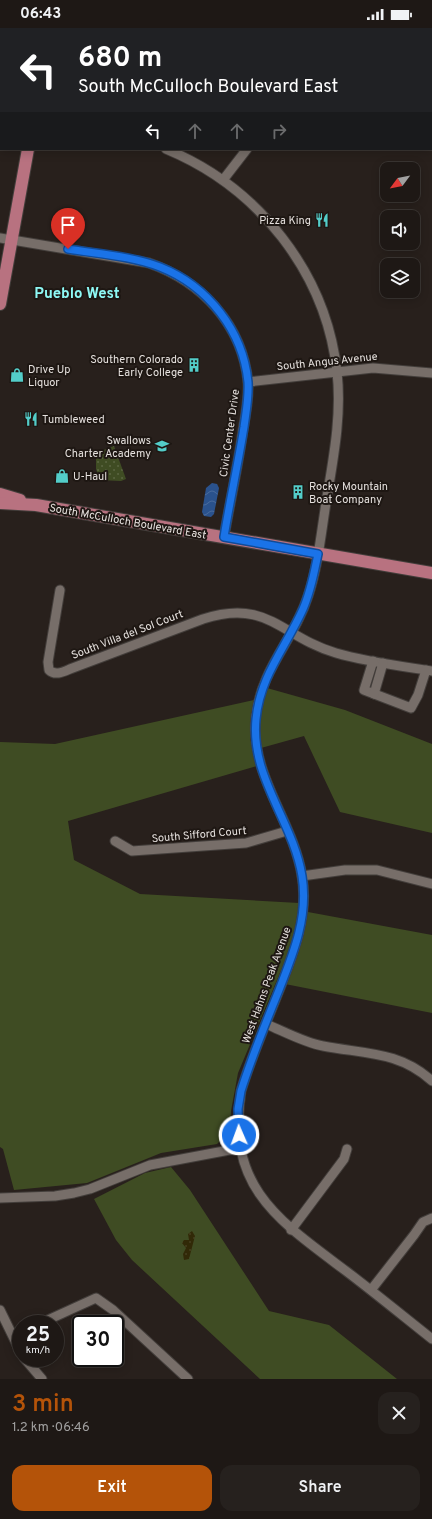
<!DOCTYPE html>
<meta charset="utf-8">
<style>
:root{--surface:#1e1815;--page:#26211e;--text:#f1f3f6;--muted:#a1a0a0;--line:#3c3734;--accent:#b45309}
body{margin:0;font-family:Overpass,sans-serif;background:var(--page);color:var(--text);height:100vh;display:flex;flex-direction:column;font-size:15px;white-space:nowrap}
*{box-sizing:border-box;margin:0}
p{font-size:13px;color:var(--muted)}
.icon{flex:none;width:22px;height:22px;fill:none;stroke:currentColor;stroke-width:2;stroke-linecap:round;stroke-linejoin:round}
.map{position:relative;height:1351px;overflow:hidden}
.side{display:flex;flex-direction:column;background:var(--surface);flex:1}
.side>*{flex:none}
.guide{position:absolute;left:0px;top:0px;width:432px;height:122px;box-shadow:0 2px 10px #0003,0 0 0 1px var(--line);background:#202124;color:#fff;overflow:hidden}
.needle{width:26px;rotate:238deg}
.fabs{position:absolute;left:380px;top:134px;display:grid;gap:8px}
.fabs a{display:grid;place-items:center;width:40px;height:40px;border-radius:8px;background:var(--surface);box-shadow:0 2px 10px #0003,0 0 0 1px var(--line);font-size:20px}
.speed{position:absolute;left:12px;top:1287px;display:flex;gap:8px;font-size:20px;font-weight:700;text-align:center}
.speed>*{display:grid;place-content:center;width:52px;height:52px;border-radius:50%;background:var(--surface);box-shadow:0 2px 10px #0003,0 0 0 1px var(--line);line-height:1}
.speed small{font-size:10px;font-weight:400}
.speed .limit{border:2px solid #111;border-radius:6px;background:#fff;color:#111}
.pin{position:absolute;display:grid;place-items:center;width:34px;height:34px;color:#fff;margin:-41px -17px;border-radius:50% 50% 50% 0;rotate:-45deg;box-shadow:0 0 4px #0007}
.pin .icon{rotate:45deg}
.me{position:absolute;width:44px;margin:-22px;rotate:358deg;stroke-linejoin:round;filter:drop-shadow(0 0 3px #0008)}
.turn{display:flex;align-items:center;gap:14px;height:84px;padding:0 12px;font-size:18px}
.turn .icon{width:52px;height:52px;stroke-width:2.5}
.turn b{display:block;font-size:28px;line-height:34px}
.lanes{display:flex;align-items:center;height:38px;padding:0 12px;background:#0003;justify-content:center;gap:20px;direction:ltr}
.lanes .off{opacity:.35}
.round{display:grid;place-items:center;flex:none;width:42px;height:42px;border-radius:12px;background:var(--page)}
.summary{display:flex;align-items:center;justify-content:space-between;height:68px;padding:0 12px}
h1{font-size:24px;font-weight:600;line-height:30px;color:var(--accent)}
.button{display:flex;gap:8px;margin-top:auto;padding:8px 12px}
.button a{flex:1;height:46px;border-radius:12px;background:var(--accent);color:#fff;font-size:16px;font-weight:600;line-height:46px;text-align:center}
.button a+a{background:var(--page);color:var(--text)}
.status{display:flex;justify-content:space-between;align-items:center;height:28px;padding:0 20px;background:var(--surface);direction:ltr}
.status svg{height:11px;fill:currentColor}
.map>svg:first-child{display:block}
</style>
<div class="status"><b>06:43</b><svg viewBox="0 0 49 12"><path d="M0 12V9h3v3zM5 12V6h3v6zM10 12V3h3v9zM15 12V0h3v12zM26 1h20v11H26zM47 4h2v5h-2z"/></svg></div>
<div class="map">
<svg width="432" height="1351" viewBox="0 0 432 1351">
<defs>
<pattern id="sand-dots" width="8" height="8" patternUnits="userSpaceOnUse"><rect width="8" height="8" fill="#312907"/><path d="M2 2h.1M6 6h.1" fill="none" stroke="#453e1f" stroke-width="1.8" stroke-linecap="round"/></pattern>
<pattern id="park-dots" width="8" height="8" patternUnits="userSpaceOnUse"><rect width="8" height="8" fill="#3f4c23"/><path d="M2 2h.1M6 6h.1" fill="none" stroke="#5b6642" stroke-width="1.8" stroke-linecap="round"/></pattern>
<pattern id="water-waves" width="16" height="10" patternUnits="userSpaceOnUse"><rect width="16" height="10" fill="#2a528d"/><path d="M0 5q4-4 8 0t8 0" fill="none" stroke="#496b9d"/></pattern>
</defs>
<rect width="100%" height="100%" fill="#28201c"/>
<g fill="#3f4c23">
<path d="M267,660L345,682L432,716V805L340,784L304,708L261,720L260,686Z"/>
<path d="M254,672L250,710L257,738L68,793L74,832L140,866L299,875L294,907L285,933L238,1045L231,1083L230,1103L217,1116L161,1125L87,1155L14,1162L3,1121L0,1119V714L55,716Z"/>
<path d="M308,884L432,907V985L285,956Z"/>
<path d="M171,1139L190,1162L269,1283L329,1297L397,1351H260L132,1232L116,1212L94,1171L145,1145Z"/>
</g>
<path fill="url(#sand-dots)" d="M192,1203L195,1208L189,1231L184,1232L183,1226L186,1220L182,1215L184,1212H189L188,1206Z"/>
<path fill="url(#park-dots)" d="M114,418L126,451L121,453L100,452L96,441V425Z"/>
<path fill="url(#water-waves)" d="M212,455L217,456L219,460L214,486L211,489L204,488L202,484L206,460Z"/>
<g fill="none" stroke-linecap="round" stroke-linejoin="round">
<defs>
<g id="minor">
<path d="M10,1L11,0"/>
<path d="M114,1V0"/>
<path d="M353,1L354,0"/>
<path d="M0,14L1,13"/>
<path d="M0,53L1,54"/>
<path d="M166,121C258,159 326,244 337,344C342,388 333,432 326,475C321,506 318,538 308,568C294,612 262,639 256,688C249,747 293,792 302,848C309,889 293,927 278,965C265,998 251,1030 241,1063C226,1159 278,1192 346,1243C375,1265 403,1288 432,1311"/>
<path d="M223,152L247,121"/>
<path d="M0,210L149,235C202,254 242,296 248,354C249,370 246,386 243,402C238,438 230,474 224,509"/>
<path d="M248,354L373,340L432,345"/>
<path d="M60,562L48,634L49,642C55,648 63,644 70,641L203,591C268,570 281,609 336,625C367,634 400,638 432,643"/>
<path d="M373,633L364,662L411,680L418,667L426,642"/>
<path d="M374,666L383,635"/>
<path d="M115,813L132,823L246,815L287,803"/>
<path d="M302,848L345,842H377L432,856"/>
<path d="M266,996C283,1003 305,1015 323,1018C364,1026 399,1023 432,1053"/>
<path d="M0,1170L55,1168L74,1165L90,1161L150,1137L240,1120"/>
<path d="M291,1202L344,1131L347,1121"/>
<path d="M371,1262L414,1207L423,1194L432,1190"/>
<path d="M0,1282L21,1325"/>
<path d="M39,1296L96,1270L113,1282L188,1351"/>
<path d="M24,1330L42,1351"/>
</g>
<g id="major">
<path d="M85,1L86,0"/>
<path d="M0,276L28,121"/>
<path d="M0,466L20,472"/>
<path d="M0,475L36,477L432,545"/>
</g>
</defs>
<use href="#minor" stroke="#433e3b" stroke-width="11"/>
<use href="#major" stroke="#433e3b" stroke-width="14"/>
<use href="#minor" stroke="#776e69" stroke-width="9"/>
<use href="#major" stroke="#b87280" stroke-width="12"/>
</g>
<g fill="none" stroke-linecap="round" stroke-linejoin="round">
<defs>
<path id="route" d="M68,221C99,226 132,228 160,239C208,258 243,303 248,354C249,369 246,384 244,399C238,436 230,472 224,509L318,526C314,545 311,563 303,581C286,619 260,648 256,691C250,749 293,793 302,848C309,890 292,929 277,967C264,999 251,1031 241,1063L238,1081L239,1107"/>
</defs>
<use href="#route" stroke="#114b97" stroke-width="10"/>
<use href="#route" stroke="#1a73e8" stroke-width="7"/>
</g>
<defs>
<symbol id="restaurant-bare" viewBox="-9 -9 18 18"><path d="M-5-6h1v4h1v-4h1v4h1v-4h1v5L-1.5 .5V6h-2V.5L-5-1ZM5-6V6H3V1.5H1.5Q1.5-4 5-6Z" fill="#53cdc9" stroke="#1e1713" stroke-width="2.5" paint-order="stroke"/></symbol>
<symbol id="building-bare" viewBox="-9 -9 18 18"><path d="M-4-6H4V6H1V3H-1V6H-4ZM-2.5-4.3h1.7v1.8h-1.7ZM.8-4.3h1.7v1.8H.8ZM-2.5-1h1.7V.8h-1.7ZM.8-1h1.7V.8H.8Z" fill="#53cdc9" stroke="#1e1713" stroke-width="2.5" paint-order="stroke"/></symbol>
<symbol id="shop-bare" viewBox="-9 -9 18 18"><path d="M-5-2.5h2.3a2.7 3.5 0 0 1 5.4 0H5L5.5 6h-11ZM-1.5-2.5h3a1.5 2.3 0 0 0-3 0Z" fill="#53cdc9" stroke="#1e1713" stroke-width="2.5" paint-order="stroke"/></symbol>
<symbol id="school-bare" viewBox="-9 -9 18 18"><path d="M0-5L7-2L0 1L-7-2ZM-4 1L0 2.5L4 1V4Q0 6-4 4Z" fill="#53cdc9" stroke="#1e1713" stroke-width="2.5" paint-order="stroke"/></symbol>
</defs>
<g fill-rule="evenodd">
<use href="#restaurant-bare" x="312" y="182" width="20" height="20"/>
<use href="#building-bare" x="184" y="327" width="20" height="20"/>
<use href="#shop-bare" x="7" y="337" width="20" height="20"/>
<use href="#restaurant-bare" x="21" y="381" width="20" height="20"/>
<use href="#school-bare" x="152" y="408" width="20" height="20"/>
<use href="#shop-bare" x="52" y="438" width="20" height="20"/>
<use href="#building-bare" x="288" y="454" width="20" height="20"/>
</g>
<g text-anchor="middle" stroke-width="4" stroke-linejoin="round" paint-order="stroke">
<g font-size="11" fill="#e6e1de" stroke="#1e1713" text-anchor="start">
<text x="311" y="196" text-anchor="end">Pizza King</text>
<text x="183" y="335" text-anchor="end">Southern Colorado<tspan x="183" dy="13">Early College</tspan></text>
<text x="28" y="345">Drive Up<tspan x="28" dy="13">Liquor</tspan></text>
<text x="42" y="395">Tumbleweed</text>
<text x="151" y="416" text-anchor="end">Swallows<tspan x="151" dy="13">Charter Academy</tspan></text>
<text x="73" y="452">U-Haul</text>
<text x="309" y="462">Rocky Mountain<tspan x="309" dy="13">Boat Company</tspan></text>
</g>
<g font-size="11" fill="#e6e1de" stroke="#1e1713">
<text transform="translate(327 333) rotate(-6)" y="4">South Angus Avenue</text>
<text transform="translate(229 405) rotate(-82)" y="4">Civic Center Drive</text>
<text transform="translate(128 493) rotate(10)" y="4">South McCulloch Boulevard East</text>
<text transform="translate(127 606) rotate(-21)" y="4">South Villa del Sol Court</text>
<text transform="translate(199 806) rotate(-5)" y="4">South Sifford Court</text>
<text transform="translate(266 957) rotate(-70)" y="4">West Hahns Peak Avenue</text>
</g>
<g font-size="15" font-weight="bold" fill="#8ef9f5" stroke="#1e1713">
<text x="77" y="270">Pueblo West</text>
</g>
</g>
</svg>
<div class="fabs">
<a><svg class="needle" viewBox="-14 -14 28 28"><path d="M0-13l5 13h-10z" fill="#e53935"/><path d="M0 13l5-13h-10z" fill="#a1a0a0"/></svg></a>
<a><svg class="icon" aria-label="sound" viewBox="0 0 24 24"><path d="M4 9h4l5-4v14l-5-4H4zM17 9q2 3 0 6"/></svg></a>
<a><svg class="icon" aria-label="layers" viewBox="0 0 24 24"><path d="M12 4l9 5-9 5-9-5zM3 14l9 5 9-5"/></svg></a>
</div>
<div class="speed"><div>25<small>km/h</small></div><div class="limit">30</div></div>
<div class="pin" style="left:68px;top:221px;background:#d93025"><svg class="icon" aria-label="arrive" viewBox="0 0 24 24"><path d="M6 21V4h12l-3 4 3 4H6"/></svg></div>
<svg class="me" style="left:239px;top:1107px" viewBox="-20 -20 40 40"><circle r="17" fill="#1a73e8" stroke="#fff" stroke-width="3"/><path d="M0-11L8 9 0 5-8 9z" fill="#fff"/></svg>
<div class="guide">
<div class="turn"><svg class="icon" aria-label="left" viewBox="0 0 24 24"><path d="M17 20v-9H6M10 6l-5 5 5 5"/></svg><div><b>680 m</b>South McCulloch Boulevard East</div></div>
<div class="lanes"><svg class="icon" aria-label="left" viewBox="0 0 24 24"><path d="M17 20v-9H6M10 6l-5 5 5 5"/></svg><svg class="icon off" aria-label="ahead" viewBox="0 0 24 24"><path d="M12 20V5M6 11l6-6 6 6"/></svg><svg class="icon off" aria-label="ahead" viewBox="0 0 24 24"><path d="M12 20V5M6 11l6-6 6 6"/></svg><svg class="icon off" aria-label="right" viewBox="0 0 24 24"><path d="M7 20v-9h11M14 6l5 5-5 5"/></svg></div>
</div>
</div>
<section class="side">
<div class="summary"><div><h1>3 min</h1><p>1.2 km · 06:46</p></div><a class="round"><svg class="icon" aria-label="close" viewBox="0 0 24 24"><path d="M6 6l12 12M18 6L6 18"/></svg></a></div>
<div class="button"><a>Exit</a><a>Share</a></div>
</section>
